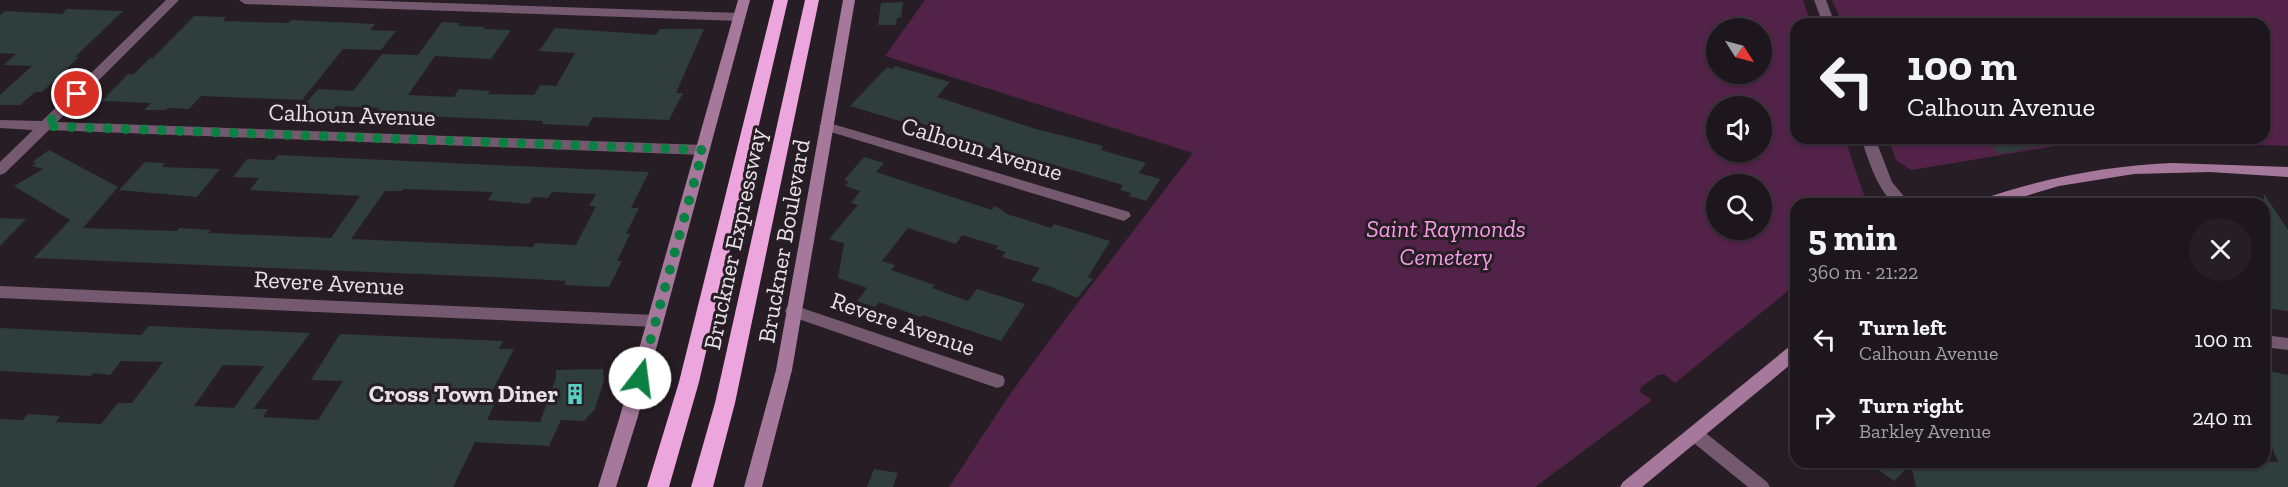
<!DOCTYPE html>
<meta charset="utf-8">
<style>
:root{--surface:#1d161c;--page:#251f25;--text:#f1f3f6;--muted:#a09fa3;--line:#3b353b}
body{margin:0;font-family:"Zilla Slab",serif;background:var(--page);color:var(--text);height:100vh;display:flex;flex-direction:column;font-size:22px;white-space:nowrap}
*{box-sizing:border-box;margin:0}
p{font-size:20px;color:var(--muted)}
.icon{flex:none;width:33px;height:33px;fill:none;stroke:currentColor;stroke-width:2;stroke-linecap:round;stroke-linejoin:round}
.map{position:relative;flex:1;overflow:hidden}
.details{position:absolute;left:1790px;top:198px;width:480px;height:270px;display:flex;flex-direction:column;background:var(--surface);border-radius:18px;box-shadow:0 2px 4px #0004,0 0 0 2px var(--line)}
.details>*{flex:none}
.banner{position:absolute;left:1790px;top:18px;width:480px;height:126px;border-radius:18px;box-shadow:0 2px 4px #0004,0 0 0 2px var(--line);background:#1d161c;color:var(--text);overflow:hidden}
.needle{width:39px;rotate:126deg}
.tools{position:absolute;left:1706px;top:18px;display:grid;gap:12px}
.tools a{display:grid;place-items:center;width:66px;height:66px;border-radius:50%;background:var(--surface);box-shadow:0 2px 4px #0004,0 0 0 2px var(--line);font-size:30px}
.pin{position:absolute;display:grid;place-items:center;width:51px;height:51px;color:#fff;margin:-26px;border:3px solid #fff;border-radius:50%;box-shadow:0 2px 6px #0007}
.me{position:absolute;width:66px;margin:-33px;rotate:15deg;stroke-linejoin:round;filter:drop-shadow(0 0 4px #0008)}
.turn{display:flex;align-items:center;gap:21px;height:126px;padding:0 18px;font-size:27px}
.turn .icon{width:78px;height:78px;stroke-width:2.5}
.turn b{display:block;font-size:42px;line-height:51px}
.round{display:grid;place-items:center;flex:none;width:63px;height:63px;border-radius:32px;background:var(--page)}
.headline{display:flex;align-items:center;justify-content:space-between;height:102px;padding:0 18px}
h1{font-size:36px;font-weight:700;line-height:45px}
ul{padding:0;list-style:none}
li{display:flex;align-items:center;gap:18px;height:78px;padding:0 18px}
li div{flex:1}
li b{display:block;font-size:22px}
li em{font-style:normal}
.map>svg:first-child{display:block}
</style>
<div class="map">
<svg width="2288" height="487" viewBox="0 0 2288 487">
<rect width="100%" height="100%" fill="#271e25"/>
<g fill="#522249" fill-rule="evenodd">
<path d="M925,0H1803L1811,24H1796V138H1850L1853,145H1847L1867,204H1796L1795,285L1675,383L1664,374L1658,375L1641,387L1640,392L1652,400L1535,487H949L1008,397L1058,329L1193,153L885,56ZM1716,28H1761V74H1716ZM1716,106H1761V152H1716ZM1716,184H1761V230H1716Z"/>
<path d="M1832,0H2288V146L2127,140L2080,142L1911,170L1896,160L1888,138H2264V24H1843Z"/>
</g>
<g fill="#2f3d3b" fill-rule="evenodd">
<path d="M903,2L901,17L897,18L896,25H878L881,3Z"/>
<path d="M67,9L123,11L75,57H79L42,92H35L20,105H0V95L32,66L4,65L16,54L0,53V15L5,11L62,14Z"/>
<path d="M194,16L226,17L223,21L288,23L291,20L375,24L370,30L396,31L381,50L343,49L302,100L201,96L189,109L168,108L166,110H144L151,103L102,101L128,74L133,75L150,58H153Z"/>
<path d="M442,22L460,23L458,26L485,27L483,29L511,30L491,59L435,56L408,95L454,97L459,89L490,91L488,94L534,95L540,85L556,86L575,53L539,51L555,28L656,35L660,29H704L676,93H683L669,120L593,117L588,126L542,124L543,121L374,114L379,108L336,106L330,114L298,112L318,89L353,91L382,54L418,55Z"/>
<path d="M895,66L950,82L937,97L1036,129L1103,146L1101,150L1146,163L1139,173L1160,179L1146,201L1129,196L1131,193L1120,190L1123,185L1034,159L1031,162L944,133L916,121L913,125L850,106L887,67L893,69Z"/>
<path d="M1990,138H2041L2042,146L1998,154Z"/>
<path d="M49,150L118,187L83,228L177,231L179,228L211,230L208,233L307,237L331,238L360,196L250,190L259,178L233,177L247,159L274,160L278,155L649,172L631,208H639L626,234H630L617,261H622L609,287L564,285L566,281L516,278L34,258L70,220L14,186L43,169L32,166L36,163L32,162ZM403,189L493,192L488,200L529,204L533,197L548,198L552,192L596,194L589,206H596L576,245L535,243L533,247L351,239L385,191H402Z"/>
<path d="M864,157L884,163L876,172L992,210L994,206L1001,209L1007,214L1051,228L1054,224L1110,241L1088,277L1093,279L1077,298L1049,286L1031,281L1040,268L1002,257L1006,252L996,249L998,246L962,235L956,244L908,228L882,261L895,265L891,270L934,285L932,288L968,301L977,289L1025,304L1001,341L923,315L921,317L879,302L875,307L857,301L867,288L838,278L844,243L829,239L858,205L851,203L860,191L845,186L849,182L844,180Z"/>
<path d="M145,162L165,163L162,167L220,169L197,197L119,190Z"/>
<path d="M2264,194L2288,230V311L2266,308L2264,302Z"/>
<path d="M0,218L26,219L0,246Z"/>
<path d="M149,326L310,333L253,409H268L263,417L318,420L343,381L311,380L340,334L503,341L499,349H514L486,403H495L487,420L540,422L556,378V370L603,369L604,380L595,409L584,421L561,420L549,446L475,442L453,487H0V419L23,420L28,414L60,416L56,422L101,424L118,403H132L163,362L121,361L110,375L94,373L91,376L0,371V328L141,335ZM223,365L264,366L234,408L194,406Z"/>
<path d="M2264,370L2288,375V487H1916L1911,464L1894,481L1868,462L1945,464V462H2144L2169,466V462H2278L2264,429Z"/>
<path d="M874,469L898,473L893,487H867Z"/>
</g>
<g fill="none" stroke-linecap="round" stroke-linejoin="round">
<g fill="#75596f" fill-rule="evenodd">
<path d="M166,0H179L57,122L703,145L710,150L703,155L49,130L5,173L0,175V162L33,130L0,128V120L42,121Z"/>
<path d="M239,0H352L740,13L746,17L740,21L245,4Z"/>
<path d="M1814,0H1826L1835,24H1823Z"/>
<path d="M826,122L1129,212L1131,216L1124,221L821,129L819,126Z"/>
<path d="M1861,138H1875L1892,182L1910,204H1894C1876,187 1869,161 1861,138Z"/>
<path d="M0,286L655,315L661,317L663,321L661,325L655,327L0,298Z"/>
<path d="M793,305L1003,376L1005,381L1003,386L997,388L787,315L785,311L787,307Z"/>
<path d="M2264,335L2288,338V350L2264,347Z"/>
<path d="M1696,428L1702,430L1767,482L1770,487H1748L1690,440L1687,435L1690,430Z"/>
</g>
<g fill="#a5789c" fill-rule="evenodd">
<path d="M738,0H750L638,416L616,487H598L620,416Z"/>
<path d="M843,0H855L792,370L762,487H744L776,370Z"/>
<path d="M2172,163L2288,167V177L2210,172L2134,174L2059,186L1999,204H1977L1979,200C2043,178 2105,166 2172,163Z"/>
<path d="M1796,344V360L1642,487H1620L1623,482L1790,346Z"/>
</g>
<g fill="#eda5dd" fill-rule="evenodd">
<path d="M774,0H788L699,382L669,487H647L679,382Z"/>
<path d="M805,0H819L735,403L713,487H691L715,403Z"/>
</g>
</g>
<g fill="none" stroke-linecap="round" stroke-linejoin="round">
<path stroke="#0b8043" stroke-width="10" stroke-dasharray="0 18" d="M77,94L45,126L703,150L640,378"/>
</g>
<defs>
<symbol id="building-bare" viewBox="-9 -9 18 18"><path d="M-4-6H4V6H1V3H-1V6H-4ZM-2.5-4.3h1.7v1.8h-1.7ZM.8-4.3h1.7v1.8H.8ZM-2.5-1h1.7V.8h-1.7ZM.8-1h1.7V.8H.8Z" fill="#58cec0" stroke="#271e25" stroke-width="2.5" paint-order="stroke"/></symbol>
</defs>
<g fill-rule="evenodd">
<use href="#building-bare" x="560" y="379" width="30" height="30"/>
</g>
<g text-anchor="middle" stroke-width="6" stroke-linejoin="round" paint-order="stroke">
<g font-size="24" fill="#e8e2e7" stroke="#271e25">
<text transform="translate(352 115) rotate(2)" y="8">Calhoun Avenue</text>
<text transform="translate(982 149) rotate(17)" y="8">Calhoun Avenue</text>
<text transform="translate(735 239) rotate(-78)" y="8">Bruckner Expressway</text>
<text transform="translate(784 241) rotate(-80)" y="8">Bruckner Boulevard</text>
<text transform="translate(329 283) rotate(3)" y="8">Revere Avenue</text>
<text transform="translate(903 324) rotate(19)" y="8">Revere Avenue</text>
</g>
<g font-size="24" font-style="italic" fill="#f59be3" stroke="#271e25">
<text x="1446" y="237">Saint Raymonds<tspan x="1446" dy="28">Cemetery</tspan></text>
</g>
<g font-size="24" font-weight="bold" fill="#e8e2e7" stroke="#271e25" text-anchor="end">
<text x="558" y="402">Cross Town Diner</text>
</g>
</g>
</svg>
<div class="tools">
<a><svg class="needle" viewBox="-14 -14 28 28"><path d="M0-13l5 13h-10z" fill="#e53935"/><path d="M0 13l5-13h-10z" fill="#a09fa3"/></svg></a>
<a><svg class="icon" aria-label="sound" viewBox="0 0 24 24"><path d="M4 9h4l5-4v14l-5-4H4zM17 9q2 3 0 6"/></svg></a>
<a><svg class="icon" aria-label="search" viewBox="0 0 24 24"><circle cx="10" cy="10" r="6"/><path d="M15 15l6 6"/></svg></a>
</div>
<div class="pin" style="left:77px;top:94px;background:#d93025"><svg class="icon" aria-label="arrive" viewBox="0 0 24 24"><path d="M6 21V4h12l-3 4 3 4H6"/></svg></div>
<svg class="me" style="left:640px;top:378px" viewBox="-20 -20 40 40"><circle r="19" fill="#fff"/><path d="M0-13L10 11 0 6-10 11z" fill="#0b8043"/></svg>
<div class="banner">
<div class="turn"><svg class="icon" aria-label="left" viewBox="0 0 24 24"><path d="M17 20v-9H6M10 6l-5 5 5 5"/></svg><div><b>100 m</b>Calhoun Avenue</div></div>
</div>
<section class="details">
<div class="headline"><div><h1>5 min</h1><p>360 m · 21:22</p></div><a class="round"><svg class="icon" aria-label="close" viewBox="0 0 24 24"><path d="M6 6l12 12M18 6L6 18"/></svg></a></div>
<ul>
<li><svg class="icon" aria-label="left" viewBox="0 0 24 24"><path d="M17 20v-9H6M10 6l-5 5 5 5"/></svg><div><b>Turn left</b><p>Calhoun Avenue</p></div><em>100 m</em></li>
<li><svg class="icon" aria-label="right" viewBox="0 0 24 24"><path d="M7 20v-9h11M14 6l5 5-5 5"/></svg><div><b>Turn right</b><p>Barkley Avenue</p></div><em>240 m</em></li>
</ul>
</section>
</div>
